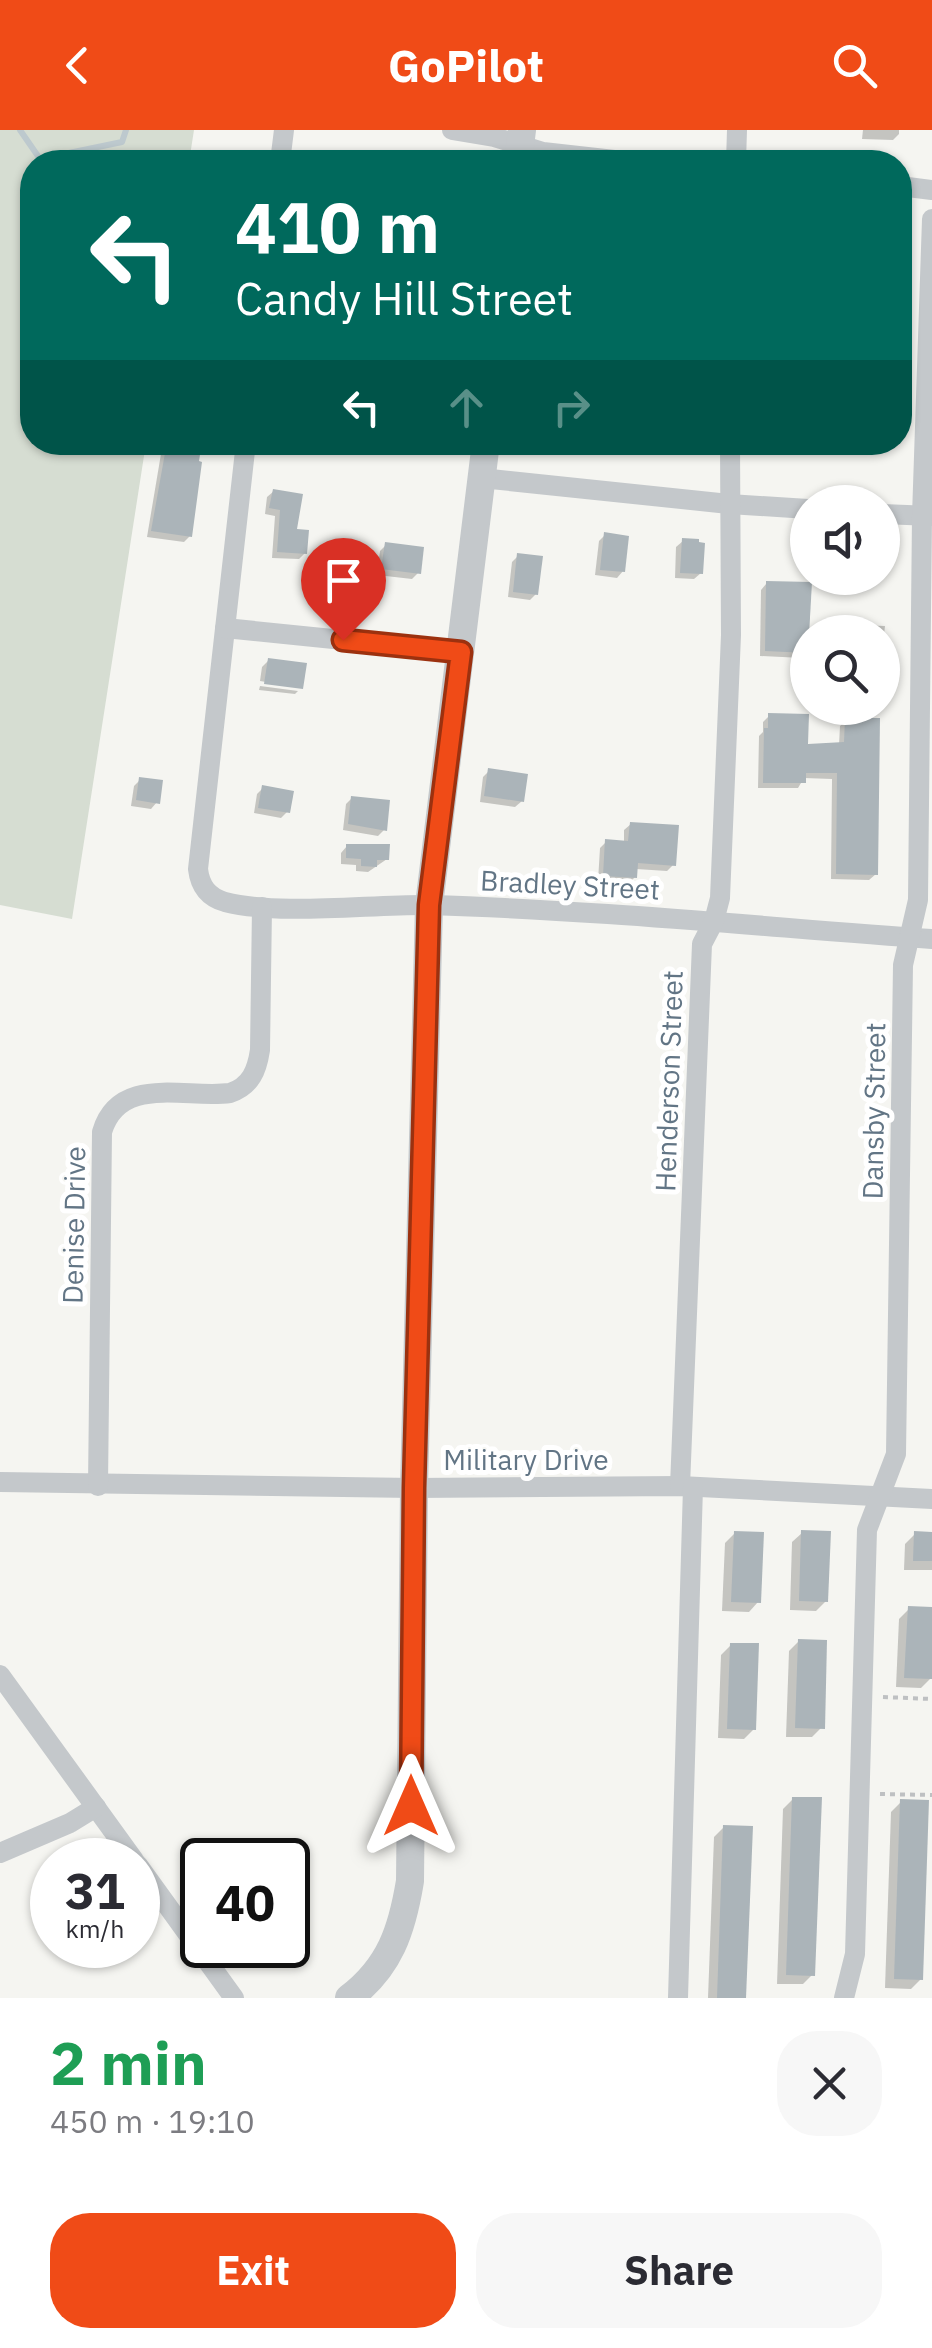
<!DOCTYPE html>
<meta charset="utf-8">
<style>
:root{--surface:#fff;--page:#f7f7f7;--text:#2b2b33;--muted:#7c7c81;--accent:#f04b17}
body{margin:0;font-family:"IBM Plex Sans",sans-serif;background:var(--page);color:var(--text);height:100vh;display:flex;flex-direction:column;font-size:38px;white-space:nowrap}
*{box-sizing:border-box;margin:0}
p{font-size:32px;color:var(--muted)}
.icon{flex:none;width:55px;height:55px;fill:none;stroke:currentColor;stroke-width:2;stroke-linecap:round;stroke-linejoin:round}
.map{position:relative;height:1868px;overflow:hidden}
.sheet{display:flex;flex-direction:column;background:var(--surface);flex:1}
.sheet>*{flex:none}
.hud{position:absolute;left:20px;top:20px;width:892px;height:305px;border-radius:40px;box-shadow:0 2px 8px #0004;background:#00695c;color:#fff;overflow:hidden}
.controls{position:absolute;left:790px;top:355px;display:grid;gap:20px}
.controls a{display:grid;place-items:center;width:110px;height:110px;border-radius:50%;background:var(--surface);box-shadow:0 2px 8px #0004;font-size:50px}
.speed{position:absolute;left:30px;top:1708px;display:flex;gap:20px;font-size:50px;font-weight:700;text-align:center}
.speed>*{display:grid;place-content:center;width:130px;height:130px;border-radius:50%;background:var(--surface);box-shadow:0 2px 8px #0004;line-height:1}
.speed small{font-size:25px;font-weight:400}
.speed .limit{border:5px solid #111;border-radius:15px;background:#fff;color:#111}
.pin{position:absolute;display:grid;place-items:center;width:85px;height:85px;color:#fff;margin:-102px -42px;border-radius:50% 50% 50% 0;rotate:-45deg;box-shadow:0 0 10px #0007}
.pin .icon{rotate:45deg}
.me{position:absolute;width:110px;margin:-55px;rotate:0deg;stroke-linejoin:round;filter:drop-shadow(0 0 8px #0008)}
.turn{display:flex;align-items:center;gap:35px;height:210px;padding:0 50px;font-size:45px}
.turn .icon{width:130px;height:130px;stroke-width:2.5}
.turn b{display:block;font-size:70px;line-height:85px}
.lanes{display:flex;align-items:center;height:95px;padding:0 50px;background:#0003;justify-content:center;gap:50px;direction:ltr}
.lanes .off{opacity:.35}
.round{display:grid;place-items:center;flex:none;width:105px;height:105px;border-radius:40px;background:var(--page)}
.overview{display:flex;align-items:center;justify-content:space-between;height:170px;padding:0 50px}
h1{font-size:60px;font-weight:700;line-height:75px;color:#1e9e55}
.action{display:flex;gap:20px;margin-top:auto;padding:20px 50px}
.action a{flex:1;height:115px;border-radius:40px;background:var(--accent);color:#fff;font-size:40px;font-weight:700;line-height:115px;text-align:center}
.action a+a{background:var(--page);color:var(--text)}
header{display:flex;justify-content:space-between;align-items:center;height:130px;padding:0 50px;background:var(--accent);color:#fff;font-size:45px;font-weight:700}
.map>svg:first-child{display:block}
</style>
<header><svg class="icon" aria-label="back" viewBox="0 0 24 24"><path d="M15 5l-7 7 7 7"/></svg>GoPilot<svg class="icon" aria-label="search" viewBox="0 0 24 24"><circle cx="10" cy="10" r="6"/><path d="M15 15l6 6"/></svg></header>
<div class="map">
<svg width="932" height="1868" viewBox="0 0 932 1868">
<rect width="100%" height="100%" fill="#f5f5f1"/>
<path fill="#d6ddd2" d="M0,0H194L189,32H32V312L146,313L72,789L0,775Z"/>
<g fill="#0003">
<path d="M863,0H899V4L893,10L862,9Z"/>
<path d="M416,27L446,32H410Z"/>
<path d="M163,312H199L190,406L184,412L147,407Z"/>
<path d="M426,312H447L440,320L425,319Z"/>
<path d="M274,361L305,423L299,429L272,428L275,386L265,384L267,367Z"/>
<path d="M605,405L623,441L617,448L595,445L599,411Z"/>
<path d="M882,405H890L889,429L883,435Z"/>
<path d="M683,411L701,443L694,449L675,448L676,417Z"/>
<path d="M386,415L418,443L412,449L377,445L380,421Z"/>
<path d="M518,426L536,464L530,470L508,467L512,432Z"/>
<path d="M767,453L808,522L802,528L760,526L761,460Z"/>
<path d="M858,495L885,496L882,522V502H852Z"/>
<path d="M268,531L304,535L301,558L260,551L262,537Z"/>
<path d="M260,556L298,561L295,564L259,560Z"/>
<path d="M769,586L805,617L839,615L840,596L846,590L876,744L869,750L831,749L832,649L804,648L798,658H758L759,606L763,602V592Z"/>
<path d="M489,641L522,671L515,677L480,672L483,647Z"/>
<path d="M140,650L157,672L151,679L131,676L134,656Z"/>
<path d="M263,658L287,682L281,688L254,683L257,664Z"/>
<path d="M352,668L384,700L378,706L343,700L346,674Z"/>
<path d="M631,694L673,735L667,741L636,739L635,747L629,753L598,751L600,718L606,712L624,713V700Z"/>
<path d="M347,716L387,729L368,742L356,741V735L341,734V723Z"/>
<path d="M735,1403L758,1472L749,1482L722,1481L725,1413Z"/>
<path d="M802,1403L826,1471L816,1481L790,1480L792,1412Z"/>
<path d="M915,1404H932V1440H904L905,1414Z"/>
<path d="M909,1479L932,1480L931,1548L921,1558L896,1557L899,1489Z"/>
<path d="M799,1511L822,1597L812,1607H786L789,1521Z"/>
<path d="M731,1515L754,1599L744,1609L718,1608L721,1525Z"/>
<path d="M793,1669L813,1844L803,1854H777L783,1679Z"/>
<path d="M901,1672L921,1849L911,1859L885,1858L891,1682Z"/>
<path d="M724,1697L744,1868H708L714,1707Z"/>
</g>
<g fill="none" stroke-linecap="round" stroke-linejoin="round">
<path stroke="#bdc9ce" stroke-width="6" d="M20,0L40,29L122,12L126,0"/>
</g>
<g fill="#abb4b9">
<path d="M167,312H202L199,331L202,332L192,407L151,401Z"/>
<path d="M273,359L303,364L297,399L309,400L307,424L277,422L280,380L269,378Z"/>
<path d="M604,402L629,406L625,442L600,440Z"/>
<path d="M682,408L699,409V412L705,413L703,444L680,443Z"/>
<path d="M385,412L424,417L421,444L381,439Z"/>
<path d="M517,423L543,426L538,465L513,462Z"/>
<path d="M766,451L812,452L808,523L765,521Z"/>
<path d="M268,528L307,533L303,559L264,554Z"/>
<path d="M768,583L809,584L808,614L844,612L845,588H880L878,745L836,744L837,643H806V653H763L764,598H768Z"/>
<path d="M488,638L528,644L524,672L484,666Z"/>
<path d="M139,647L163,650L160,674L136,670Z"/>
<path d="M262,655L294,661L290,683L258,678Z"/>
<path d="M351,666L390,670L387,701L348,694Z"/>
<path d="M630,692L679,695L676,736L638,733L637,748L603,746L605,709L628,711Z"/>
<path d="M346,714H390L389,730H377V737L361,736V729L346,728Z"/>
<path d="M801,1400L831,1401L828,1472L799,1471Z"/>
<path d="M734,1401L764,1402L761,1473L731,1472Z"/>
<path d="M914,1401L932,1402V1431H913Z"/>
<path d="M908,1476L932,1477V1549L904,1548Z"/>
<path d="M798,1509L827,1510L825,1599L795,1598Z"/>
<path d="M730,1513H759L756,1600L727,1599Z"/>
<path d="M792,1667H822L815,1846L786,1845Z"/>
<path d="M900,1669L929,1670L923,1850L894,1849Z"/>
<path d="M723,1695L753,1696L746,1868H717Z"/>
</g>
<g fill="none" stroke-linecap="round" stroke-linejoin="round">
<g stroke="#bec0c2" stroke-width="4" stroke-dasharray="5 5" stroke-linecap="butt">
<path d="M883,1567L932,1569"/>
<path d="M880,1664L932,1665"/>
</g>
<g stroke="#c4c8cb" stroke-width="20">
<path d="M452,0L494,7L543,22L632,32"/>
<path d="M280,32L284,0"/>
<path d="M736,32L737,0"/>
<path d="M900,56L932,60"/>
<path d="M246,312L198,739C200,756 208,767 225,772C281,786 370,774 430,775C598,780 765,797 932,809"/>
<path d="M481,348L729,374L808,379"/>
<path d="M882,384L932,386"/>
<path d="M225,498L461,522"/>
<path d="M0,1352L414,1358L680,1356L932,1369"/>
<path d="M98,1356L102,1002C119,944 186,969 230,963C251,956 257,940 260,920L262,777"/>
<path d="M680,1356L702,814L714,791L720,768L731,505L730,312"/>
<path d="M0,1545L134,1730"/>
<path d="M0,1723L70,1693L96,1677"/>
<path d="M138,1735L234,1868"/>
<path d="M678,1868L693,1357"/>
<path d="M844,1868L855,1824L867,1400L896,1324L903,835L918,770L922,386L932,89"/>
</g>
<g stroke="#c4c8cb" stroke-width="28">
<path d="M518,32L522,0"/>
<path d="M349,1868C390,1837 402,1800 410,1751L414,1358L429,775L486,312"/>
</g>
</g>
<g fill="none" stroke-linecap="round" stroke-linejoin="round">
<defs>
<path id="route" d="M343,510L461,522L429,775L414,1358L411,1676"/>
</defs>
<use href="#route" stroke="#9c310f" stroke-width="25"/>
<use href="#route" stroke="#f04b17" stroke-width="18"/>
</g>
<g text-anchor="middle" stroke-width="10" stroke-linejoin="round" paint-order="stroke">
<g font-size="28" fill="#627585" stroke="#fff">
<text transform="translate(570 755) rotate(3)" y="10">Bradley Street</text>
<text transform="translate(669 951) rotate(-88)" y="10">Henderson Street</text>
<text transform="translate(874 981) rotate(-89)" y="10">Dansby Street</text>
<text transform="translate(74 1095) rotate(-89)" y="10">Denise Drive</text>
<text x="526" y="1340">Military Drive</text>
</g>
</g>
</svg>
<div class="controls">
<a><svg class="icon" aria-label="sound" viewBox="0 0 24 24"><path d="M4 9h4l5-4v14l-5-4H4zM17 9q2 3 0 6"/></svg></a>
<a><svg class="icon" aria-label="search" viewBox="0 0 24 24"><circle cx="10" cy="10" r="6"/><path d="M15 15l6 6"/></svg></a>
</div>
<div class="speed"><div>31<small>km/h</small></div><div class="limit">40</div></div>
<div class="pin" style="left:343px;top:510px;background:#d93025"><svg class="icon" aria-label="arrive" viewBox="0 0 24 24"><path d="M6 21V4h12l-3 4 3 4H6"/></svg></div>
<svg class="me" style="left:411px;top:1676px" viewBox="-20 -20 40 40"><path d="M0-17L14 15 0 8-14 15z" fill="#f04b17" stroke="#fff" stroke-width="4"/></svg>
<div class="hud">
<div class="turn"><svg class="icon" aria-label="left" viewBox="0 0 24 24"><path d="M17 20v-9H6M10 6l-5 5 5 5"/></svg><div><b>410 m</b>Candy Hill Street</div></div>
<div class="lanes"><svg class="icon" aria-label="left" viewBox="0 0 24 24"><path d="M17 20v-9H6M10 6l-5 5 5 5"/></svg><svg class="icon off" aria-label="ahead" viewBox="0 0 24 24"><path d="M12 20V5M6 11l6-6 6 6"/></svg><svg class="icon off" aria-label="right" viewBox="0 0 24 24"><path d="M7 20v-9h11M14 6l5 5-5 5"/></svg></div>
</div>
</div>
<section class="sheet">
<div class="overview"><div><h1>2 min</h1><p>450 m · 19:10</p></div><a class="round"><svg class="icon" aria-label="close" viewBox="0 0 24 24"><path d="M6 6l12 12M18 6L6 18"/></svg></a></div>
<div class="action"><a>Exit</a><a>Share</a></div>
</section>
